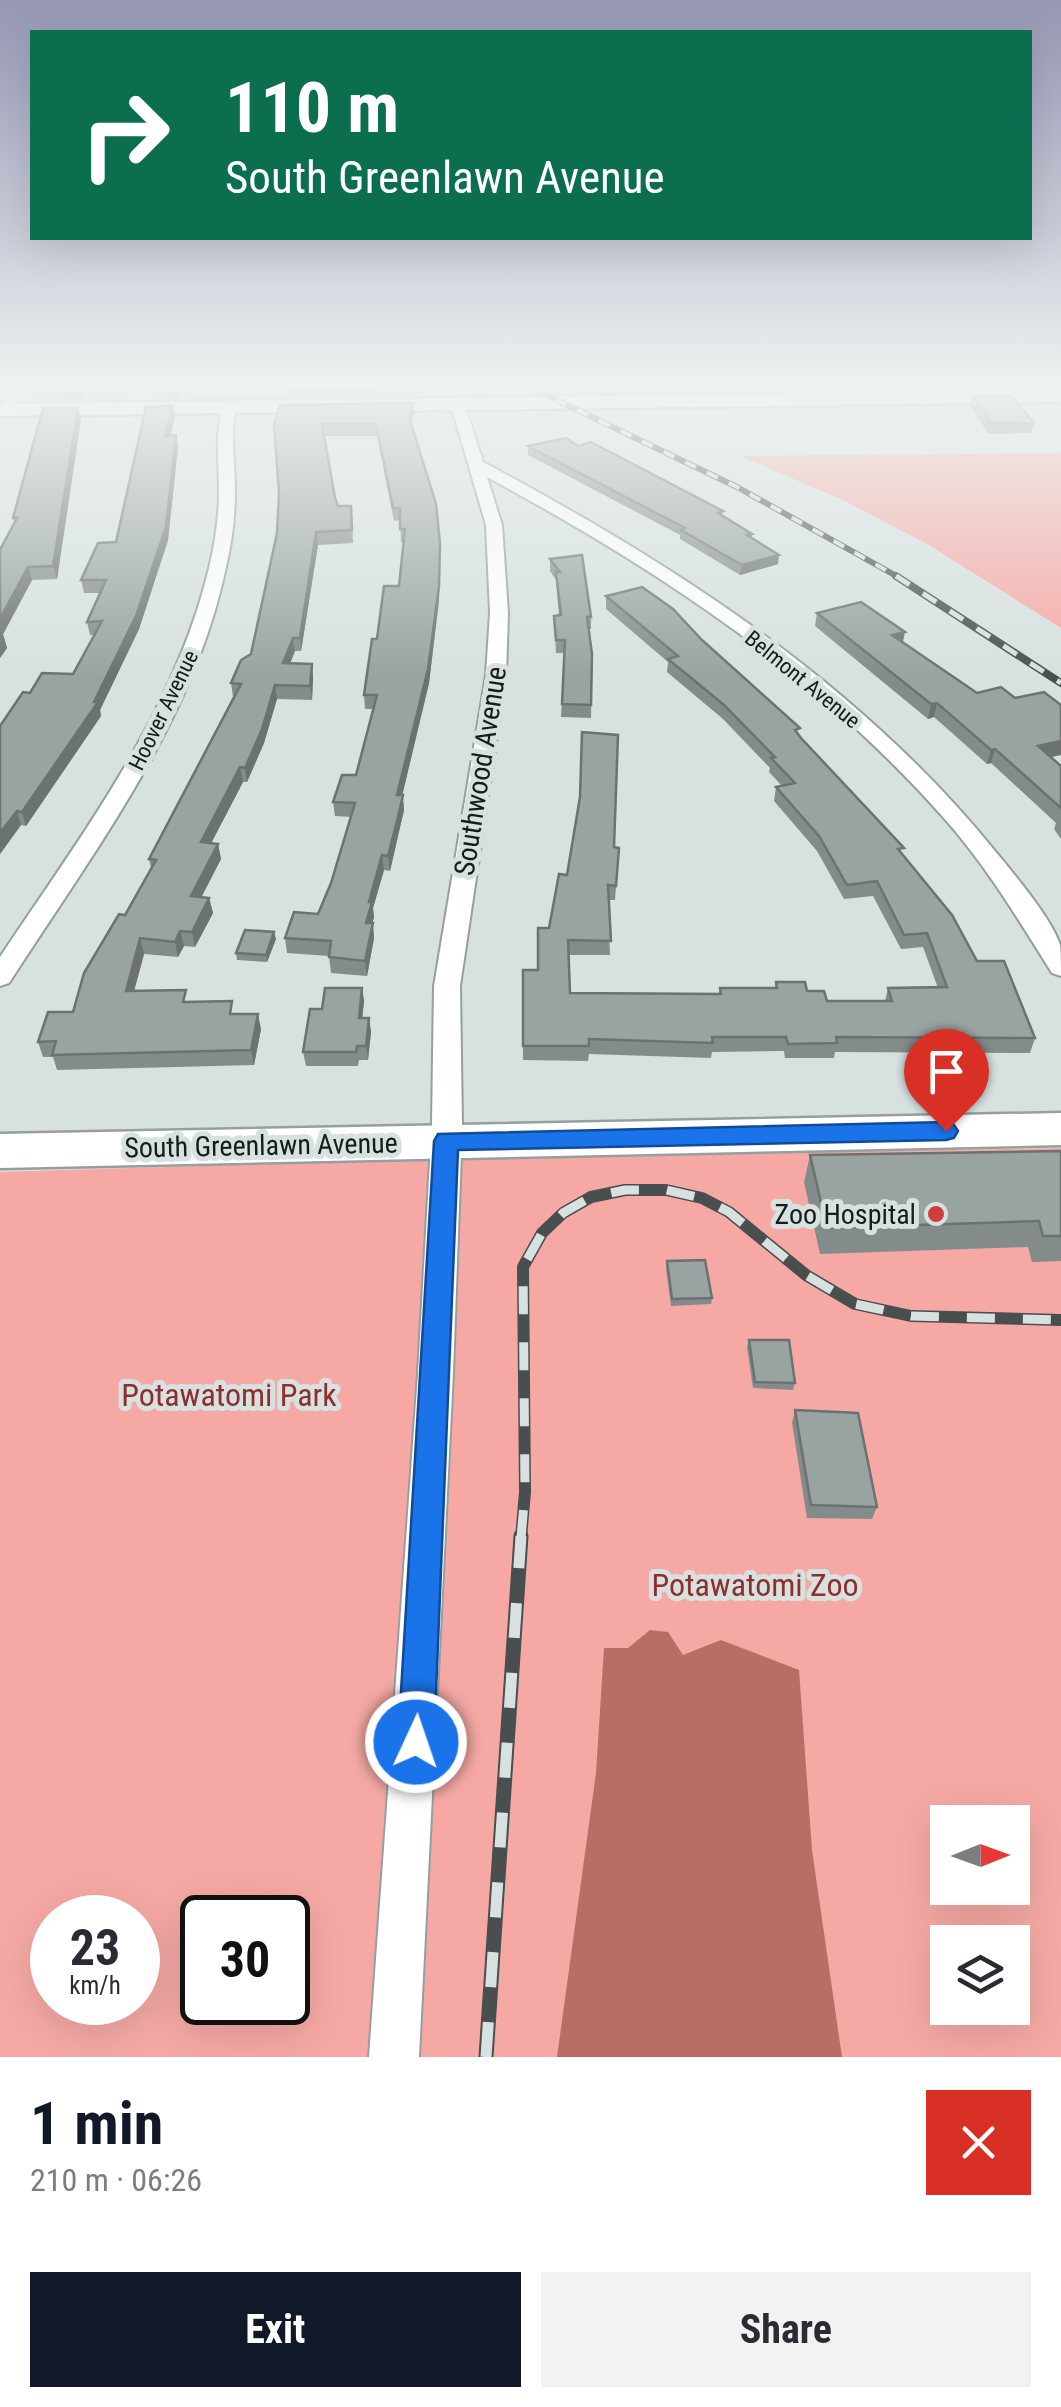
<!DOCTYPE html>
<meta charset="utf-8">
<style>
:root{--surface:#fff;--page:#f2f2f3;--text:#2b2b33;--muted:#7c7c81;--accent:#111827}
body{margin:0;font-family:"Roboto Condensed",sans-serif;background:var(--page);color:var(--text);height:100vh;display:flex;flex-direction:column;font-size:38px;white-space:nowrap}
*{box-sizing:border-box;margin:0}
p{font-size:32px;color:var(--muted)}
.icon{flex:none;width:55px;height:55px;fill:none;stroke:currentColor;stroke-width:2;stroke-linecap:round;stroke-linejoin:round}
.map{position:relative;height:2057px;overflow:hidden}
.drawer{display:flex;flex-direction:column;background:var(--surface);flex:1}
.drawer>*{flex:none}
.hud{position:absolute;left:30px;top:30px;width:1002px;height:210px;border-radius:0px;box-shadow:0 10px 40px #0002;background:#0b6e4f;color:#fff;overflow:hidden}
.needle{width:65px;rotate:89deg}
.tools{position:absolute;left:930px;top:1805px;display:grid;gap:20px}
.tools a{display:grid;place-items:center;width:100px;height:100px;border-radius:0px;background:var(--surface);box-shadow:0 10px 40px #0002;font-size:50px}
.speed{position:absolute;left:30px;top:1895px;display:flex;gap:20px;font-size:50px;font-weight:700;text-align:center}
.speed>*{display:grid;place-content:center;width:130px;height:130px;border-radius:50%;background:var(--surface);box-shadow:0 10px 40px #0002;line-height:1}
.speed small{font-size:25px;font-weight:400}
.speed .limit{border:5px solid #111;border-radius:15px;background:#fff;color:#111}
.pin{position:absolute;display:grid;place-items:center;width:85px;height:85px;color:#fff;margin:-102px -42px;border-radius:50% 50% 50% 0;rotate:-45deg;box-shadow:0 0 10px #0007}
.pin .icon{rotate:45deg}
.me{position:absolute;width:110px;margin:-55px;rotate:3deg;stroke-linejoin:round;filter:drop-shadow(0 0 8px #0008)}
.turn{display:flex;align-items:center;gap:35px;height:210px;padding:0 30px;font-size:45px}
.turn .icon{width:130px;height:130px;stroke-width:2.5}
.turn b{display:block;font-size:70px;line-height:85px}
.round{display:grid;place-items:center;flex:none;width:105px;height:105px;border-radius:0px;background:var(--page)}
.summary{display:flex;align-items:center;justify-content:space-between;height:170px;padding:0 30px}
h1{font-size:60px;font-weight:700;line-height:75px;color:var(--accent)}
.action{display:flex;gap:20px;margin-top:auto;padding:20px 30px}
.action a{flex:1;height:115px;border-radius:0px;background:var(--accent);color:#fff;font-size:40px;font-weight:700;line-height:115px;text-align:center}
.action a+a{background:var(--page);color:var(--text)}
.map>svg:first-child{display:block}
</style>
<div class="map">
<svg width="1061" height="2057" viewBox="0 0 1061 2057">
<rect width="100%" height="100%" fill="#d7e1e0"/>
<g fill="#f6a9a4" fill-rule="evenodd">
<path d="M1061,453V628L927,544L845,501L740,456Z"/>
<path d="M1061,1148V2057H0V1172L469,1158ZM948,1822H1012V1888H948ZM52,1918H138V2002H52ZM202,1918H288V2002H202ZM948,1942H1012V2008H948Z"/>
</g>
<path fill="#ba6c67" d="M650,1630L668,1632L683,1655L721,1640L799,1670L812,1850L842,2057H557L596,1773L604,1648H628Z"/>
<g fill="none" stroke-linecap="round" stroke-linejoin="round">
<defs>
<g id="street">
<path d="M14,389H28L10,413H0V407Z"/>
<path d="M458,401L465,405L483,462C674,564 858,682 995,851C1014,874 1052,919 1060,945C1061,954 1061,967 1061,976L1052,973C1018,919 986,865 943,817C817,674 654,567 487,477L502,525L508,613L506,675L460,986L462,1125L453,1373L419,2057H369L418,1373L432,1125L434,986L486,675L490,613L486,525L451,405Z"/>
<path d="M229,404L236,408C230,436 235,463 235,491C235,517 232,542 226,567C193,723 94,851 9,983L0,986V957C82,834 174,714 209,568C215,543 219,517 219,492C219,464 215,436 222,408Z"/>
</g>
<g id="secondary">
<path d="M1061,390V402L0,416V404Z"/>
<path d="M1061,1113V1145L0,1168V1134Z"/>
</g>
</defs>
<use href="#street" stroke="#95a09e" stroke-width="4"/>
<use href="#secondary" stroke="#95a09e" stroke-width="5"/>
<use href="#street" fill="#fff" fill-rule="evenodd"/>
<use href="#secondary" fill="#fff" fill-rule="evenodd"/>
<defs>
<path id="rail-far3" d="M534,389L739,488L900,578"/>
<path id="rail-far2" d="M896,576L1061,683"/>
<path id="rail-far1" d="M521,1538L525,1492L523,1267L542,1233L563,1213L591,1197L625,1190H666L702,1198L729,1212L806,1275L855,1304L911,1316L1061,1320"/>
<path id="rail" d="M486,2057L521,1536"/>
</defs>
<use href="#rail-far3" stroke="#494e4e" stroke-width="6"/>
<use href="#rail-far2" stroke="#494e4e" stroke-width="8"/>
<use href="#rail-far1" stroke="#494e4e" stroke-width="12"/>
<use href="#rail" stroke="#494e4e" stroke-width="15"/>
<use href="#rail-far3" stroke="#d7e1e0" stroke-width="4" stroke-dasharray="12" stroke-linecap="butt"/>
<use href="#rail-far2" stroke="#d7e1e0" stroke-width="5" stroke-dasharray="16" stroke-linecap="butt"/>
<use href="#rail-far1" stroke="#d7e1e0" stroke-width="9" stroke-dasharray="28" stroke-linecap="butt"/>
<use href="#rail" stroke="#d7e1e0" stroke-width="11" stroke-dasharray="35" stroke-linecap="butt"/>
</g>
<g fill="#848c8b">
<path d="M60,389H118L117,391H85L84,399H58L57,394Z"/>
<path d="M181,389L179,398H152L151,392Z"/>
<path d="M289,389H419L417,395L289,396Z"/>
<path d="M972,396L1034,423L1031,433L989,434L970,407Z"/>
<path d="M413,403L414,414L411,425L440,543L439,600L429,683L402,795L404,810L399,831L390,871L384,870L373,908L374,917L372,923L374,938L367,976L331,973L329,956L287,953L285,938L318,914L331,883L351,817L335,816L333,802L356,775L373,709H365L364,695L377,639L399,586L404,542H401L400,520L394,521L377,436H324L335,498L338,506L352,518L353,543L318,545L301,651H295L290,663L312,664L313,678L312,700L277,699L264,743L247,782H243L211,843L218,844L221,859L201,898H209L213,913L195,947L184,946L178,957L144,954L134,991L189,1002L235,1014L261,1029L254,1065L57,1070L53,1057H43L38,1042L73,1012L151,868L149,859L233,697L231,683L251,654L277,533L279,494L274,424Z"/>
<path d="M173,406L175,417L170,436L176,435L178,447L168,540L139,629L100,710L101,716L26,826L21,825L0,854V726L30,693L73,674L95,635H90L87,622L100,593H84L81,580L116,542Z"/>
<path d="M81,419L57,579L32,580L3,634L7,648L0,658L15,522L13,518Z"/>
<path d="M528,446L723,511L722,516L752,534V538L778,564L740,575L680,539V535L528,455Z"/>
<path d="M550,559L591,617V629H589L592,654L591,718L561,717L565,653H556L554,616H559L556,580L550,571Z"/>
<path d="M606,596L702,640L799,735L902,854L977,961L1035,1038L1030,1053L835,1052L834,1058H785L784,1051L712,1052L711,1058L589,1054L588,1061L523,1060V970H538L549,928L567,875L614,847L619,848L615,900H608L610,955H569L570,993L719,994L720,988H775L776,982L807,991L827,1001H885L888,988H938L923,947L901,949L873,896L844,899L817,851L774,801L776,787L782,786L769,772L770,768L723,719L667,672L668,662L606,609Z"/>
<path d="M817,613L902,642L1061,766V839L1054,829L1056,823L991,763L987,764L934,717L928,719L815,626Z"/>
<path d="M276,939L267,962L237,960L236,953Z"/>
<path d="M362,988L364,1001L362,1018H369L371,1032L368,1060H359L358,1066H306L303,1052L322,1009Z"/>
<path d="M1061,1151V1261L1032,1262L1028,1247L820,1254L804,1182L810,1155Z"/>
<path d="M667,1261L712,1298L711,1304L671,1306L666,1268Z"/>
<path d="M749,1340L795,1383L793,1390L753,1388L747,1347Z"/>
<path d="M795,1410L877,1507L872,1519L807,1518L792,1423Z"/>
</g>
<g fill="#6b7271">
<path d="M173,406L175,417L167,448L165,436Z"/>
<path d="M78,408L81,419L57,579L53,566Z"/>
<path d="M176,435L178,447L168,540L139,629L100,710L101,716L26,826L22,812L94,702Z"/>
<path d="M316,532L318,545L301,651L300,638Z"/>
<path d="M440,543L439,600L429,683L399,809L397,795Z"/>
<path d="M779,555L778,564L740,575L742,565Z"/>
<path d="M28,567L32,580L1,638L3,634L7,648L0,658V619Z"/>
<path d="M905,632L902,646L892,635Z"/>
<path d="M293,638L295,651L285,676L283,663Z"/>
<path d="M312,664L313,678L312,700L310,686Z"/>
<path d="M275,685L277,699L264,743L247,782L245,768Z"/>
<path d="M937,703L934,717L928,719L931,704Z"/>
<path d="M1061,741V755L1033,761L1038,746Z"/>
<path d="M995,749L991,763L987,764L991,750Z"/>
<path d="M240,767L243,782L204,857L201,842Z"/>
<path d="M403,795L404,810L390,871L388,856Z"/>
<path d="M17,811L21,825L0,854V833Z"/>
<path d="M218,844L221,859L194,911L191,896Z"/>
<path d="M382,855L384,870L373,908L374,917L368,938L366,923L369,902Z"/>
<path d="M209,898L213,913L195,947L192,932Z"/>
<path d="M373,923L374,938L367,976L365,961Z"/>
<path d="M180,931L184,946L178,957L175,942Z"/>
<path d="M274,932L276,939L267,962L266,955Z"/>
<path d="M140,938L144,954L130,1006L126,991Z"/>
<path d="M362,988L364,1001L361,1032L359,1018Z"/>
<path d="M258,1014L261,1029L254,1065L251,1050Z"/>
<path d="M369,1018L371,1032L368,1060L366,1046Z"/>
</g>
<g fill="#99a3a2" stroke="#6b7271" stroke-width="2.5">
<path d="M60,389H83L82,393L57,394Z"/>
<path d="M152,389H179L178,392H151Z"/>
<path d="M289,389H417L288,391Z"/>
<path d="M972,396H1012L1034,423H991Z"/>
<path d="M413,403L410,420L436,504L440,543L439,586L428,669L397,795H403L398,817L388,856L382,855L369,902H372L366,923H373L365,961L329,957L331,941L285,938L294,912L318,914L331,883L355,803L333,802L342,775H356L377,695H364L372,639H377L384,586H399L405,529H400V508H393L376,424H322L335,498L338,506H351L352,530L316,532L300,638H293L283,663L312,664L310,686L275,685L262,729L245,768L240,767L201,842L218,844L191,896L209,898L192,932L180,931L175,942L140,938L126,991L186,990L183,1002L232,1001L230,1014H258L251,1050L52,1055L56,1041L38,1042L48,1012H73L84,973L119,914L125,915L156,860L149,859L241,684L231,683L241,660L251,654L277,533L279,494L274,424L280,405Z"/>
<path d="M173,406L165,436L176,435L166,527L136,616L94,702H98L22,812L17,811L0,833V726L23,692L30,693L42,673L73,674L102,621L87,622L106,580H81L98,543L116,542L146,407Z"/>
<path d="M43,408H78L53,566L28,567L0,619V550L17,518H13Z"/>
<path d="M566,438L578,446L591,442L723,511L718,513L752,534L747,535L779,555L742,565L681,530L685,528L528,446Z"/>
<path d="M582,555L591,617H587L592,654L591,705L562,704L565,640H556L554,616L561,615L556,572H560L550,559Z"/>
<path d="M642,587L673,609L702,640L800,728L795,730L801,738L904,848L898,849L952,915L977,961H1004L1035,1038L836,1037L837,1043L788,1044L786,1037H712L713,1043L589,1039V1046H523V970H538V928H549L559,874L567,875L580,797L582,732L618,735L614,847L619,848L616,886L608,885L611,941L568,940L570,993L721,994L720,988H777L776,982H805L807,991H824L827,1001H892L888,988L947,987L927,933L904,935L877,881L847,885L819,836L776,787L795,783L771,758L775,757L724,705L668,659L678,656L606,596Z"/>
<path d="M861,602L905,632L892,635L977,693L1001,687L1015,698L1044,692L1061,705V741L1038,746L1061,766V808L995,749L991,750L937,703L931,704L817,613Z"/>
<path d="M245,930L274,932L266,955L236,953Z"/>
<path d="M325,988H362L359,1018H369L366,1046H357L356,1052H303L310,1009H322Z"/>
<path d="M1061,1151V1236H1043L1039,1221L827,1228L810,1155Z"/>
<path d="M705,1260L712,1298L672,1299L667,1261Z"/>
<path d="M749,1340H789L795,1383L755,1382Z"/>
<path d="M795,1410L858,1413L877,1507L811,1505Z"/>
</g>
<linearGradient id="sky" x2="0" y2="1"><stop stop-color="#9597b4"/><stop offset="0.57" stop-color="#edf2f1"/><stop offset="1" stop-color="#edf2f1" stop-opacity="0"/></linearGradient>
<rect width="1061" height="677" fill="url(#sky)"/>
<path fill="#1a73e8" stroke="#114b97" stroke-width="2.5" d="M946,1122L954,1125L958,1131L954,1138L946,1140L458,1150L434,1742L428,1755L416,1760L404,1755L398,1742L434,1141L438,1134Z"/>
<circle fill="#ce3e41" stroke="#d7e1e0" stroke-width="4" cx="936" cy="1214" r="10"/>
<g text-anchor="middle" stroke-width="10" stroke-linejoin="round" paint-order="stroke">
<g font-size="22" fill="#171b1b" stroke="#d7e1e0">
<text transform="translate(803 679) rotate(39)" y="8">Belmont Avenue</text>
<text transform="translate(163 710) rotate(-64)" y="8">Hoover Avenue</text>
</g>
<g font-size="28" fill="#171b1b" stroke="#d7e1e0">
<text transform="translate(480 771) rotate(-81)" y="10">Southwood Avenue</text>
<text transform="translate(261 1145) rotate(-1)" y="10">South Greenlawn Avenue</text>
</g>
<g font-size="28" fill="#171b1b" stroke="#d7e1e0" text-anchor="end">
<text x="916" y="1224">Zoo Hospital</text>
</g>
<g font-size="32" fill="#8e2e2f" stroke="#d7e1e0">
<text x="229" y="1406">Potawatomi Park</text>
<text x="755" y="1596">Potawatomi Zoo</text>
</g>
</g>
</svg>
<div class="tools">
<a><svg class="needle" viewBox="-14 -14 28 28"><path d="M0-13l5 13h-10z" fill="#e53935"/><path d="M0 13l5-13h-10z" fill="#7c7c81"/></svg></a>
<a><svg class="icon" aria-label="layers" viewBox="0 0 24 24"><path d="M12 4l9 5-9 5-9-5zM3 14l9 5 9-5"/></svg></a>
</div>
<div class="speed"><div>23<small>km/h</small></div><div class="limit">30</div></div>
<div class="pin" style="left:946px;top:1131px;background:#d93025"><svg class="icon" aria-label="arrive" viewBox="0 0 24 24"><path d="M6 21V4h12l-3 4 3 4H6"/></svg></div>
<svg class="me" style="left:416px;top:1742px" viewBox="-20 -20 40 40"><circle r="17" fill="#1a73e8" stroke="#fff" stroke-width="3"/><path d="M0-11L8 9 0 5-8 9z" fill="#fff"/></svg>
<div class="hud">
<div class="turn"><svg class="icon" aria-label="right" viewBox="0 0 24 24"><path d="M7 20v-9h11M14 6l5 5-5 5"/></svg><div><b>110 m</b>South Greenlawn Avenue</div></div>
</div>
</div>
<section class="drawer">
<div class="summary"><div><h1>1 min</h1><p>210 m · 06:26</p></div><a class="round" style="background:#d93025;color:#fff"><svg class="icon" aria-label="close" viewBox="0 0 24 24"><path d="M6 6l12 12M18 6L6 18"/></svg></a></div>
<div class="action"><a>Exit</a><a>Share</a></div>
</section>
